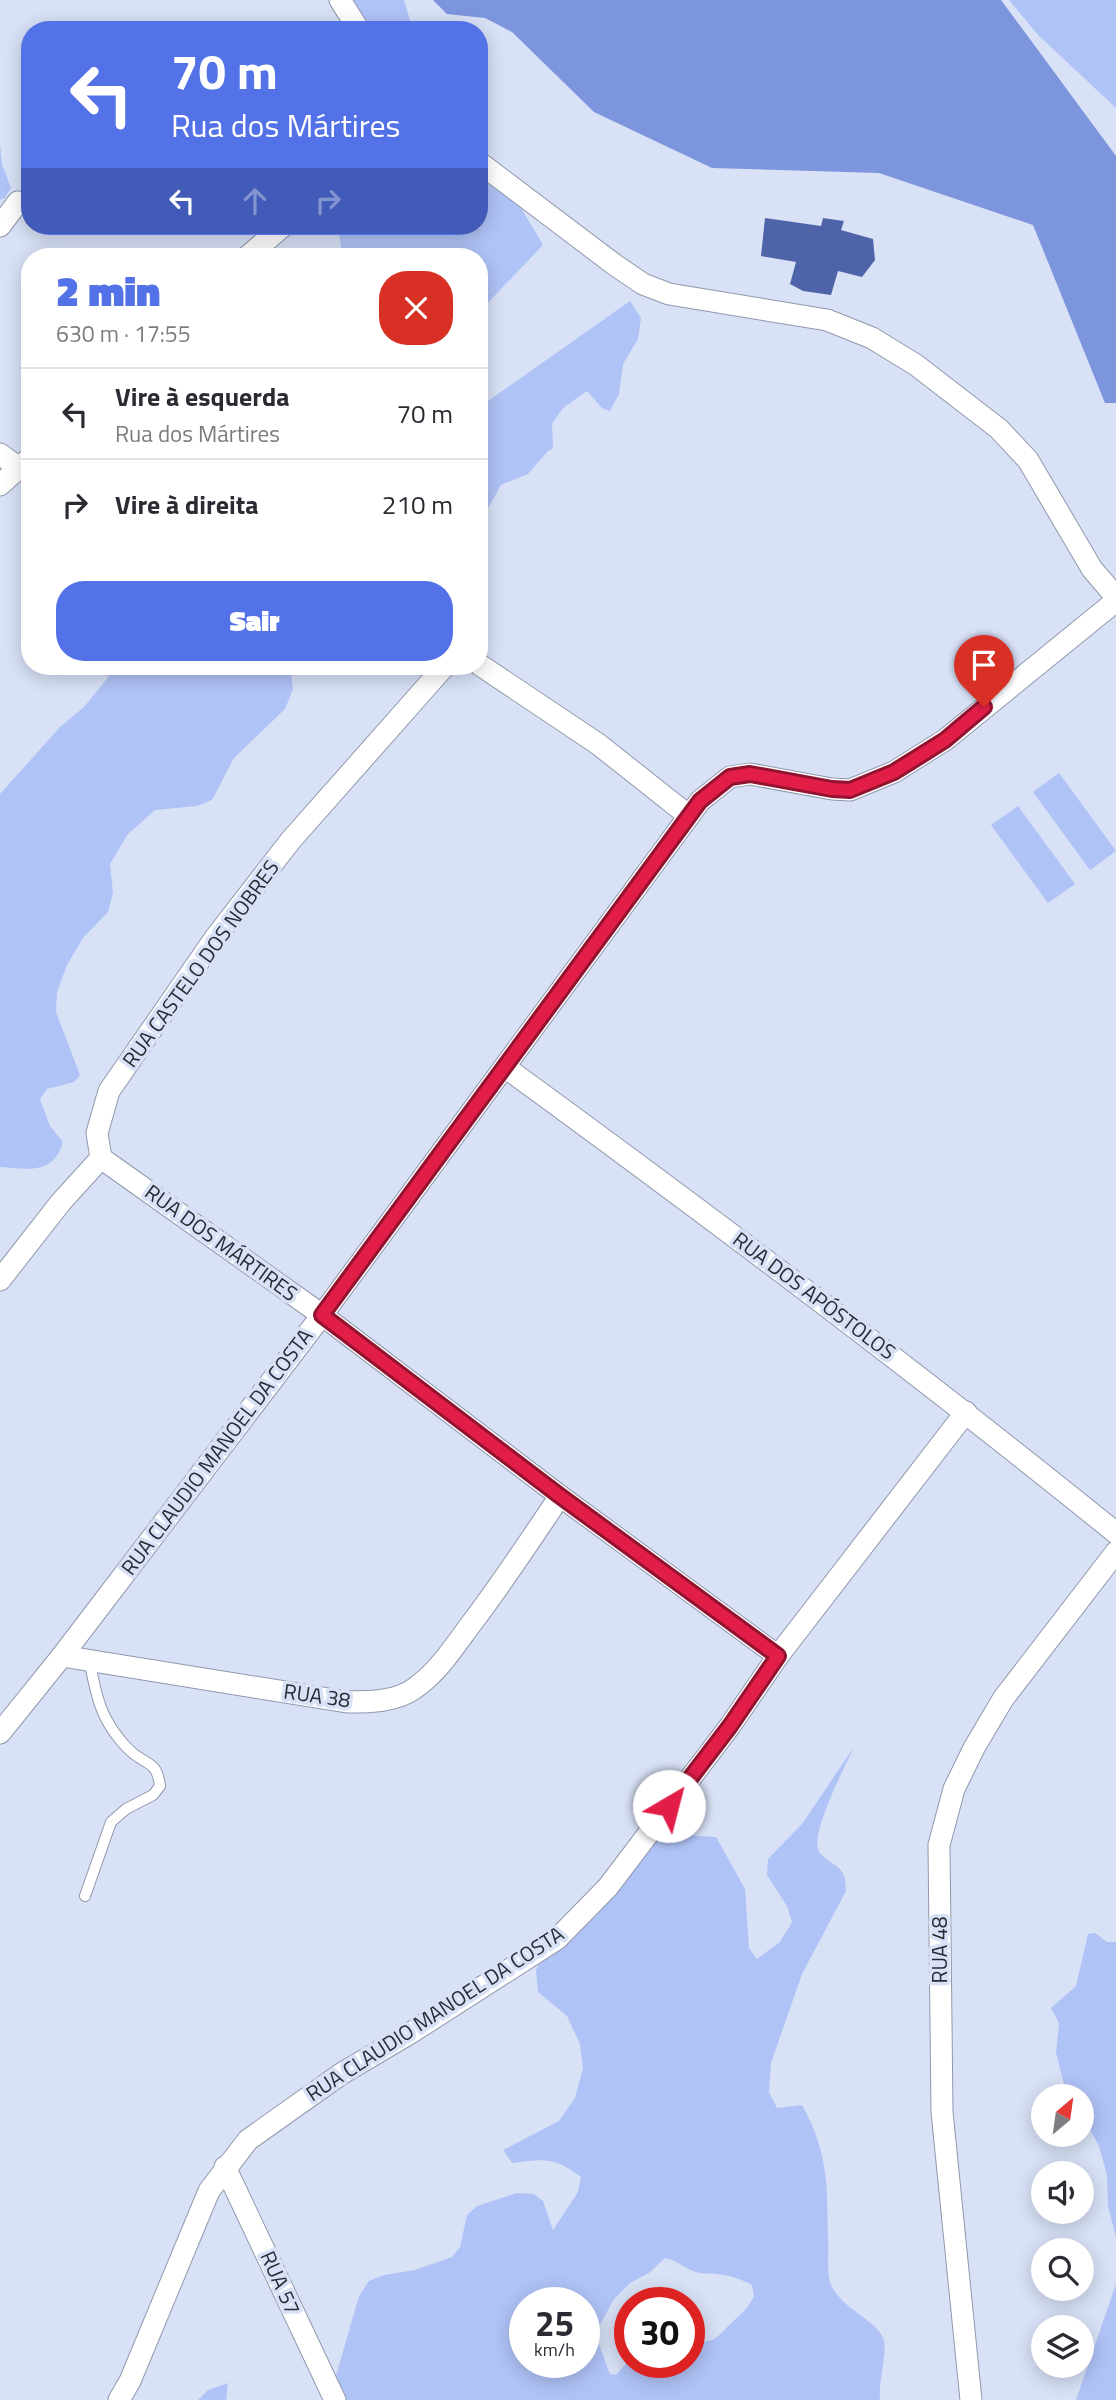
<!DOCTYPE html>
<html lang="pt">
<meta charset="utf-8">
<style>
:root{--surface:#fff;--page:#f2f2f3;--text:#2b2b33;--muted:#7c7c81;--line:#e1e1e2;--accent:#5472e7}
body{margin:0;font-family:"Titillium Web",sans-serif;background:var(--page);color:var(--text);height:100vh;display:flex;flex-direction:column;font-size:26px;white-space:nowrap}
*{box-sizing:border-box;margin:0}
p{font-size:23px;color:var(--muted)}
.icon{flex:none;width:38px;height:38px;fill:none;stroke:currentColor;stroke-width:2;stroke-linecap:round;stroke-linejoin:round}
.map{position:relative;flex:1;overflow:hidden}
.drawer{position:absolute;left:21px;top:248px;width:467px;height:427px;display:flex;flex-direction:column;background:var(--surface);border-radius:28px;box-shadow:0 4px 18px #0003}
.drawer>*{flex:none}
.top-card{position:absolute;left:21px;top:21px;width:467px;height:214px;border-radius:28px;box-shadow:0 4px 18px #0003;background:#5472e7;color:#fff;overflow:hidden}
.needle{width:46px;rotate:29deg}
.controls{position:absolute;left:1031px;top:2084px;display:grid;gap:14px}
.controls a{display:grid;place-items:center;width:63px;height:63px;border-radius:50%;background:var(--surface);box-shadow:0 4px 18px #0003;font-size:35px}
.speed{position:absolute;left:509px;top:2287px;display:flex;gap:14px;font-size:35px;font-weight:700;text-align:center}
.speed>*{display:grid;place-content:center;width:91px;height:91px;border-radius:50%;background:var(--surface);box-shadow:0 4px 18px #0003;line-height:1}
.speed small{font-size:18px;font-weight:400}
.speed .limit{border:10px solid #d22;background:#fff;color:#111}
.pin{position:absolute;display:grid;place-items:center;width:60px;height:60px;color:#fff;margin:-72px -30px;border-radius:50% 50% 50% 0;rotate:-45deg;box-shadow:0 0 7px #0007}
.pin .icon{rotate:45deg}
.me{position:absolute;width:77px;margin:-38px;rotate:37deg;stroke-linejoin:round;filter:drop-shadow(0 0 5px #0008)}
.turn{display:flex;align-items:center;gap:24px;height:147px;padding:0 35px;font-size:32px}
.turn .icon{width:91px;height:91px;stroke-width:2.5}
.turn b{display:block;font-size:49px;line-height:60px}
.lanes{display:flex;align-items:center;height:66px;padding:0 35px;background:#0003;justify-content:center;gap:35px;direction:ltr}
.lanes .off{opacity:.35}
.round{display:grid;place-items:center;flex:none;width:74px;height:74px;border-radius:28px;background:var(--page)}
.overview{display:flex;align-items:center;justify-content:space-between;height:119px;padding:0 35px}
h1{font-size:42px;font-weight:800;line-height:52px;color:var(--accent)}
.primary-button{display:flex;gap:14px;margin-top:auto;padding:14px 35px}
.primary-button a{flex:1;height:80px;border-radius:28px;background:var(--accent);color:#fff;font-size:28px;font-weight:800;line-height:80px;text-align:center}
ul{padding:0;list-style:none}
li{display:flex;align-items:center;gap:21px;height:91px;padding:0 35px;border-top:2px solid var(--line)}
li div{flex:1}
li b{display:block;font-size:26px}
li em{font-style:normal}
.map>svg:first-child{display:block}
</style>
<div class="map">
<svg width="1116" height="2400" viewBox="0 0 1116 2400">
<rect width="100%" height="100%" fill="#d8e1f6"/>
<g fill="#b0c3f7" fill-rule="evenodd">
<path d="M333,0H404L413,30H350Z"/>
<path d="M1009,0H1116V108L1038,35Z"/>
<path d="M0,144L2,164L11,188L5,198L0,200Z"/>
<path d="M480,178L520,206L543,245L480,311V257H343L339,235L347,226H480Z"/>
<path d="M630,301L641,318L638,339L623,364L619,394L610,411L602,408L587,391L563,408L552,424L553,448L547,452L528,474L501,485L487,510L480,517V399L488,401Z"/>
<path d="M114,667H290L293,689L285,709L234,758L212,800L197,806L155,810L128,834L110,864L113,893L108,912L83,938L67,965L57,992L56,1012L80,1075L74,1082L47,1089L40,1099L50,1126L63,1142C54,1175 28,1169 0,1167V794L60,727L84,707L106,680Z"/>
<path d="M1059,773L1116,851L1090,870L1033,792Z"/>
<path d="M1018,806L1075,884L1048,903L991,825Z"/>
<path d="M854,1747C846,1765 807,1838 820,1853C834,1869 846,1863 846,1891L802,1974L771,2063L769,2092L777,2108L802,2105C829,2153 827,2187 828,2240C829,2252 827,2266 829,2278C834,2307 880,2320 884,2341C887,2355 878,2382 880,2400H329L359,2296L369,2281L384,2275L415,2270L452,2257L460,2247L467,2215L477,2206L517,2193L534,2194L543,2201L553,2230L578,2192L581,2177C554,2156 544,2159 512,2163L503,2150L559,2121L575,2098L583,2068L580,2044L567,2016L538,1992L536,1970L552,1941L664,1827L683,1835L716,1837L745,1889L749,1948L757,1959L780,1942L792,1922L787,1906L767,1875L768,1859L802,1824ZM665,2258C678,2260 687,2271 700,2273C705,2274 711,2273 717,2274C729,2275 741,2279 752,2285L754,2296L748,2307L715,2339L703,2342L690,2341V2362H630V2359L616,2375L610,2374L595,2334L614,2299L630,2283L649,2273ZM525,2303H584V2362H525Z"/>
<path d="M1095,1933L1107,1942H1116V2237L1108,2206L1107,2175L1099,2146L1082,2115V2096H1067L1056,2053L1059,2023L1051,2008L1076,1986L1088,1934Z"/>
<path d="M1116,2284V2400H1076Z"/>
<path d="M228,2383L226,2400H198L208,2390Z"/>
</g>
<path fill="#7d95dd" d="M433,0H1001L1116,156V403H1105L1033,225L879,173L712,168L594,112L512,32L485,18L447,14Z"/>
<path fill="#4f64a8" d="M765,218L821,226L823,218L844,221L841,230L873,239L875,260L862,277L838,271L831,295L803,291L790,284L796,262L761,256Z"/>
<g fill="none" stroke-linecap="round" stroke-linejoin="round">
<defs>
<path id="lane" d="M85,1896L111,1822L126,1809L153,1795L160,1786C157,1763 150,1766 134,1754C125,1747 114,1733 109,1724C97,1705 94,1681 89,1660"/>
<g id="street">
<path d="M340,0L359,30"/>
<path d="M480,163L615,265L643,284L669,294L827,320L872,338L916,365L999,429L1028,460L1092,569L1116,597"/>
<path d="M0,226L18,202"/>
<path d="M247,257L283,226"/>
<path d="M0,454L19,468"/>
<path d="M0,485L30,458"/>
<path d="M480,665L598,744L689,816"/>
<path d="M505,1067C712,1218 917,1372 1116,1533"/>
<path d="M101,1158L322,1315L560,1496L778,1656"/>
<path d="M0,1280L61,1202L101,1158L97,1133L109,1091L215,938L291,840L444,667"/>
<path d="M62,1656L347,1702C369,1702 397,1702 415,1688C438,1672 454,1647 471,1624C503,1582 531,1539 560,1496"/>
<path d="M0,1733L62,1656L322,1315L700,801L730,777L750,774L832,789L850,790L894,772L945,740L1116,601"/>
<path d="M225,2167L335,2400"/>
<path d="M119,2400L130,2381L209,2191L248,2140L341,2074L412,2032L557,1939L608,1887L730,1726L778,1656L966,1412"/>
<path d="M971,2400L942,2112L939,1845L954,1789L974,1748L1003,1699L1116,1552"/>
</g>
</defs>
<use href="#lane" stroke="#9098ac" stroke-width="12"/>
<use href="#street" stroke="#9098ac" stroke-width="23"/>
<use href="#lane" stroke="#fff" stroke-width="10"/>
<use href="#street" stroke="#fff" stroke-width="21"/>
</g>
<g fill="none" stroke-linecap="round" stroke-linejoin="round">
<defs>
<path id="route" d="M669,1806L730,1726L778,1656L560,1496L322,1315L700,801L730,777L750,774L832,789L850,790L894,772L945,740L984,707"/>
</defs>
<use href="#route" stroke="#92132f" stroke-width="18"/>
<use href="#route" stroke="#e11d48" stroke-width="12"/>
</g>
<g text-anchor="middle" stroke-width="7" stroke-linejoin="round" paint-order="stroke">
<g font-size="21" fill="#282b33" stroke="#d8e1f6">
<text transform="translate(201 964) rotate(-54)" y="7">RUA CASTELO DOS NOBRES</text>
<text transform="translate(221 1243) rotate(36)" y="7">RUA DOS MÁRTIRES</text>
<text transform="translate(814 1296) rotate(37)" y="7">RUA DOS APÓSTOLOS</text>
<text transform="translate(217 1452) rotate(-53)" y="7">RUA CLAUDIO MANOEL DA COSTA</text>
<text transform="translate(317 1696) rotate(8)" y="7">RUA 38</text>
<text transform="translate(940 1950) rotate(-90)" y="7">RUA 48</text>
<text transform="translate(435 2014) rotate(-33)" y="7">RUA CLAUDIO MANOEL DA COSTA</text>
<text transform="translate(280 2283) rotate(66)" y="7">RUA 57</text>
</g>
</g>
</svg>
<div class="controls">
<a><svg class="needle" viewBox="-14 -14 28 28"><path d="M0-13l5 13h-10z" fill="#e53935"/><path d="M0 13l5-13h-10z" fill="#7c7c81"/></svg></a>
<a><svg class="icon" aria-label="sound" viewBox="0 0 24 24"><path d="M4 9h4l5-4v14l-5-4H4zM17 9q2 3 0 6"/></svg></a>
<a><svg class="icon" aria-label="search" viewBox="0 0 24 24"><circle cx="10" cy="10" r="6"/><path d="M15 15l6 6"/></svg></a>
<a><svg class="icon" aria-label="layers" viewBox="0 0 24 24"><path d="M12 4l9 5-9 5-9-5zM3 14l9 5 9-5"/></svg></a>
</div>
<div class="speed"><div>25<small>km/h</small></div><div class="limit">30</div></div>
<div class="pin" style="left:984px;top:707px;background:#d93025"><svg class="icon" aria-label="arrive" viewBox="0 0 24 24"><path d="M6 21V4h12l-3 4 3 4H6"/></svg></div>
<svg class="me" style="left:669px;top:1806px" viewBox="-20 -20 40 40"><circle r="19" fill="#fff"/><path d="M0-13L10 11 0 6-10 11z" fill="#e11d48"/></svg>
<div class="top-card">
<div class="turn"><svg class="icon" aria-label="left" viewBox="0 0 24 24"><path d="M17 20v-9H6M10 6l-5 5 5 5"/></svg><div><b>70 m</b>Rua dos Mártires</div></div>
<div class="lanes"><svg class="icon" aria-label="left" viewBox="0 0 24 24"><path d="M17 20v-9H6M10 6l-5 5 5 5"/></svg><svg class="icon off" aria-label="ahead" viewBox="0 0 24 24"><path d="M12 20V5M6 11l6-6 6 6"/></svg><svg class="icon off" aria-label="right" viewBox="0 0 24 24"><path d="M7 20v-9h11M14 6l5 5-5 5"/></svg></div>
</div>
<section class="drawer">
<div class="overview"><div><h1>2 min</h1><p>630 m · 17:55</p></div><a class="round" style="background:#d93025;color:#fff"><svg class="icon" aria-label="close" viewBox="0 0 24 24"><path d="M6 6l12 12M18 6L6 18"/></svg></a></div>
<ul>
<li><svg class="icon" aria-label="left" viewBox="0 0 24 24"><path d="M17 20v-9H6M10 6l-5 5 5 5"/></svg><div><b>Vire à esquerda</b><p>Rua dos Mártires</p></div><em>70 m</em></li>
<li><svg class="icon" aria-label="right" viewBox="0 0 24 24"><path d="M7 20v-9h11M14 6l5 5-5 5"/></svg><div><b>Vire à direita</b></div><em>210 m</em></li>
</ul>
<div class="primary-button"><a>Sair</a></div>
</section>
</div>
